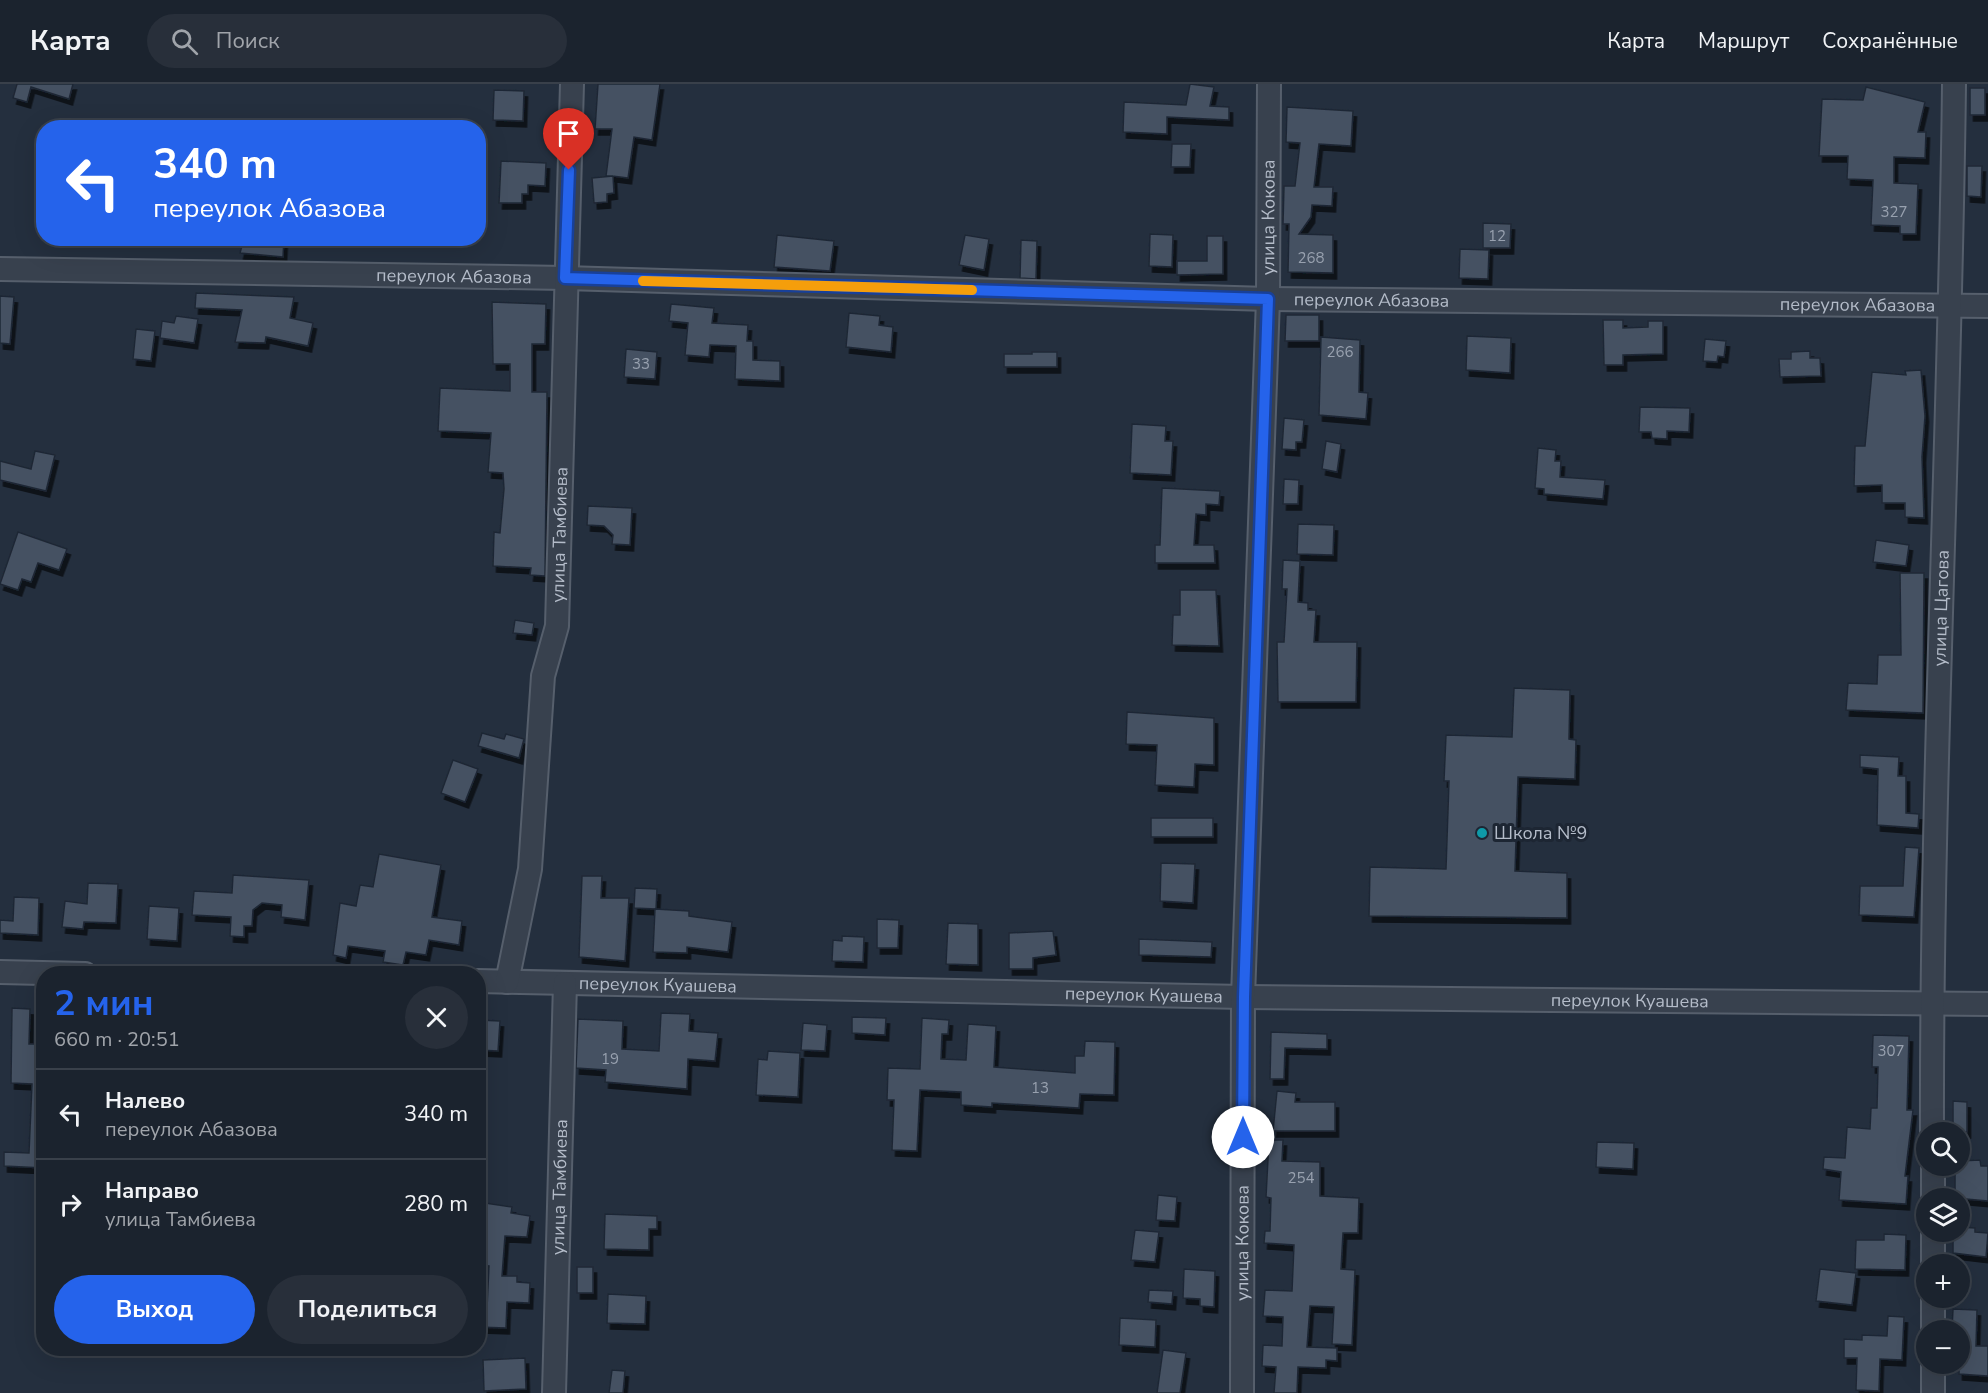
<!DOCTYPE html>
<html lang="ru">
<meta charset="utf-8">
<style>
:root{--surface:#1b232e;--page:#282f3a;--text:#f1f3f6;--muted:#a0a4aa;--line:#39404a;--accent:#2563eb}
body{margin:0;font-family:"Nunito Sans",sans-serif;background:var(--page);color:var(--text);height:100vh;display:flex;flex-direction:column;font-size:22px;white-space:nowrap}
*{box-sizing:border-box;margin:0}
p{font-size:20px;color:var(--muted)}
.icon{flex:none;width:33px;height:33px;fill:none;stroke:currentColor;stroke-width:2;stroke-linecap:round;stroke-linejoin:round}
.map{position:relative;flex:1;overflow:hidden}
.sheet{position:absolute;left:36px;top:882px;width:450px;height:390px;display:flex;flex-direction:column;background:var(--surface);border-radius:24px;box-shadow:0 6px 24px #0002,0 0 0 2px var(--line)}
.sheet>*{flex:none}
.guide{position:absolute;left:36px;top:36px;width:450px;height:126px;border-radius:24px;box-shadow:0 6px 24px #0002,0 0 0 2px var(--line);background:#2563eb;color:#fff;overflow:hidden}
.controls{position:absolute;left:1916px;top:1038px;display:grid;gap:12px}
.controls a{display:grid;place-items:center;width:54px;height:54px;border-radius:50%;background:var(--surface);box-shadow:0 6px 24px #0002,0 0 0 2px var(--line);font-size:30px}
.pin{position:absolute;display:grid;place-items:center;width:51px;height:51px;color:#fff;margin:-62px -26px;border-radius:50% 50% 50% 0;rotate:-45deg;box-shadow:0 0 6px #0007}
.pin .icon{rotate:45deg}
.me{position:absolute;width:66px;margin:-33px;rotate:0deg;stroke-linejoin:round;filter:drop-shadow(0 0 4px #0008)}
.turn{display:flex;align-items:center;gap:21px;height:126px;padding:0 18px;font-size:27px}
.turn .icon{width:78px;height:78px;stroke-width:2.5}
.turn b{display:block;font-size:42px;line-height:51px}
.round{display:grid;place-items:center;flex:none;width:63px;height:63px;border-radius:32px;background:var(--page)}
.head{display:flex;align-items:center;justify-content:space-between;height:102px;padding:0 18px}
h1{font-size:36px;font-weight:700;line-height:45px;color:var(--accent)}
.button{display:flex;gap:12px;margin-top:auto;padding:12px 18px}
.button a{flex:1;height:69px;border-radius:36px;background:var(--accent);color:#fff;font-size:24px;font-weight:700;line-height:69px;text-align:center}
.button a+a{background:var(--page);color:var(--text)}
ul{padding:0;list-style:none}
li{display:flex;align-items:center;gap:18px;height:90px;padding:0 18px;border-top:2px solid var(--line)}
li div{flex:1}
li b{display:block;font-size:22px}
li em{font-style:normal}
header{display:flex;align-items:center;gap:36px;box-sizing:border-box;height:84px;padding:0 30px;background:var(--surface);border-bottom:2px solid var(--line)}
header strong{font-size:28px}
nav{display:flex;gap:33px;margin-inline-start:auto;font-size:21px}
.search{width:420px;height:54px;background:var(--page);display:flex;align-items:center;gap:15px;box-sizing:border-box;padding:0 21px;border-radius:33px;color:var(--muted);font-size:22px}
.map>svg:first-child{display:block}
</style>
<header>
<strong>Карта</strong>
<div class="search"><svg class="icon" aria-label="search" viewBox="0 0 24 24"><circle cx="10" cy="10" r="6"/><path d="M15 15l6 6"/></svg>Поиск</div>
<nav><a>Карта</a><a>Маршрут</a><a>Сохранённые</a></nav>
</header>
<div class="map">
<svg width="1988" height="1309" viewBox="0 0 1988 1309">
<defs>
<filter id="shadow"><feDropShadow dx="3.5" dy="6" stdDeviation="0" flood-color="#0009"/></filter>
</defs>
<rect width="100%" height="100%" fill="#242f3e"/>
<g fill="#455162" stroke="#1f2835" stroke-width="1.5" filter="url(#shadow)">
<path d="M17,0H73L69,15L31,3L27,18L13,14Z"/>
<path d="M598,0H660L652,56L634,53L628,94L613,92L614,109L607,110V118L594,119L592,94L613,92H606L612,45H595Z"/>
<path d="M1190,0L1214,3L1210,22L1229,23V36L1167,33V50L1123,48L1124,18L1186,21Z"/>
<path d="M1866,3L1925,18L1918,48H1926L1925,74L1894,73V99L1918,100L1916,150H1900V142L1871,141L1873,96L1847,95L1848,72H1819L1822,15L1863,16Z"/>
<rect x="1970" y="4" width="15" height="27"/>
<path d="M494,6L524,7L523,37L493,36Z"/>
<path d="M1287,23L1353,27L1351,62L1319,60L1314,103H1333L1332,122L1312,121L1311,133L1299,150L1333,151V189L1288,188L1289,140H1283L1284,102H1295L1300,59L1286,58Z"/>
<path d="M1172,60H1191L1190,83H1171Z"/>
<path d="M501,77L546,79L545,102L528,101V110H522V119H499Z"/>
<path d="M1967,82H1982L1981,113L1967,112Z"/>
<path d="M1483,139L1511,140L1510,164H1483Z"/>
<path d="M1150,150L1173,151L1172,183L1149,182Z"/>
<path d="M777,151L834,157L830,187L774,183Z"/>
<path d="M965,151L989,155L984,186L959,181Z"/>
<path d="M1207,152H1223V190L1177,191V177H1207Z"/>
<path d="M244,154H284L283,173L240,169Z"/>
<path d="M1021,156L1037,157L1036,195L1020,194Z"/>
<path d="M1460,165L1489,166L1488,195L1459,194Z"/>
<path d="M196,209L294,213L290,234L313,239L308,262L266,253L265,259L235,258L242,226L195,224Z"/>
<path d="M0,212L14,213L10,260L0,259Z"/>
<path d="M492,218L546,220L545,260H532V308H547L545,492L530,491L531,484L493,482L494,448L500,449L504,405L503,389L488,388L491,349L438,347L440,304L510,307V280H493Z"/>
<path d="M671,220L714,224L712,239L748,241L747,257H753V276L780,277V297L735,295L736,262L710,261L709,273L685,271L688,239L669,237Z"/>
<path d="M849,229L880,232L879,241L893,243L891,268L846,263Z"/>
<path d="M1286,231H1319V257H1285Z"/>
<path d="M176,232L198,235L194,259L160,254L162,237L174,239Z"/>
<path d="M1603,236H1623V244L1648,243V237H1663V270L1623,271V281H1604Z"/>
<path d="M136,245L155,247L151,277L133,275Z"/>
<path d="M1467,252L1511,254L1510,289L1466,286Z"/>
<path d="M1321,253L1360,256L1359,308L1368,309L1366,335L1319,331Z"/>
<path d="M1705,255L1726,257L1724,273L1718,272L1717,278L1703,277Z"/>
<path d="M626,265L657,268L655,295L624,293Z"/>
<path d="M1810,267V274H1820L1821,292L1780,293L1779,275H1791V268Z"/>
<path d="M1032,268H1057V283H1004V270H1032Z"/>
<path d="M1921,286L1925,332L1922,373L1924,434L1905,433V419H1882V401L1854,402L1855,362H1865L1872,288L1906,291L1905,287Z"/>
<path d="M1640,323L1690,324L1689,348L1667,347V355L1652,354L1651,348H1639Z"/>
<path d="M1284,334L1304,336L1302,358H1296V366L1282,365Z"/>
<path d="M1132,340L1166,342L1165,357H1173L1171,391L1130,389Z"/>
<path d="M1326,357L1341,360L1337,388L1322,385Z"/>
<path d="M1538,364L1556,366L1555,377H1561L1560,393L1605,396L1603,415L1544,410V405L1535,404Z"/>
<path d="M35,367L55,371L46,407L0,396V377L31,385Z"/>
<path d="M1284,395L1299,396L1298,420H1283Z"/>
<path d="M1162,404L1220,407L1219,421L1206,420V431L1196,430L1194,461H1214L1215,479H1155V461H1160Z"/>
<path d="M588,422L632,424L630,461L612,460L613,451L604,442L587,441Z"/>
<path d="M1298,440L1334,441L1333,471L1297,470Z"/>
<path d="M18,448L67,465L59,486L38,479L31,498L22,495L18,506L0,500Z"/>
<path d="M1876,456L1909,461L1906,482L1873,478Z"/>
<path d="M1283,476L1300,477L1298,518L1308,519V526H1316L1314,558H1357L1356,618H1278L1277,558H1284L1287,505H1282Z"/>
<path d="M1900,489H1924L1923,629L1846,626L1848,599L1877,600L1878,571H1901Z"/>
<path d="M1180,506H1216L1219,562L1172,561L1173,531H1180Z"/>
<path d="M515,536L534,539L532,551L513,549Z"/>
<path d="M1514,604L1570,606L1569,655L1576,656L1575,695L1518,693L1515,787L1567,789V834L1369,832L1370,783L1446,785L1449,697H1444L1446,651L1512,653Z"/>
<path d="M1127,628L1214,634V681L1195,680L1194,703L1155,701L1157,661L1126,660Z"/>
<path d="M482,649L504,655L506,650L524,655L519,674L478,662Z"/>
<path d="M1860,671L1899,673L1898,692H1906V729L1919,730L1918,744L1877,741L1878,685L1860,683Z"/>
<path d="M453,676L478,685L465,718L441,709Z"/>
<rect x="1151" y="734" width="62" height="19"/>
<path d="M1905,763L1919,764L1914,833L1859,831L1860,802H1903Z"/>
<path d="M379,770L441,781L432,833L462,837L459,861L429,856L426,871L406,868L403,881L383,878L385,867L348,862L346,874L333,871L340,819L356,822L360,801L373,803Z"/>
<path d="M1161,779L1195,780L1193,819L1160,817Z"/>
<path d="M233,791L309,796L305,836L281,833L282,821L262,819L253,826L252,842H244V853L230,852L231,833L192,831L194,807L232,809Z"/>
<path d="M582,792H602L601,814H629L625,877L579,873Z"/>
<path d="M88,799L118,800L116,839L84,838L83,845L62,843L65,817L87,820Z"/>
<path d="M635,804L657,805L656,825L634,824Z"/>
<path d="M14,813L39,814L38,851L0,849V836L13,837Z"/>
<path d="M149,822L179,824L177,857L147,855Z"/>
<path d="M655,825L689,827V832L732,838L728,868L687,863V869L653,868Z"/>
<path d="M877,835L899,836L898,864H877Z"/>
<path d="M948,839L978,840V881L946,880Z"/>
<path d="M1053,847L1056,871L1033,874V885H1009V849Z"/>
<path d="M842,852L864,853L863,878L832,877L833,856L842,857Z"/>
<path d="M1139,855L1212,858L1211,873L1139,871Z"/>
<path d="M12,924L30,925L29,960H44V1084L4,1082V1068L29,1069L32,1000L11,999Z"/>
<path d="M661,929L690,930L689,947L718,949L715,977L688,975L687,1005L605,998L606,986L576,984L578,935L623,937L622,965L659,967Z"/>
<path d="M852,933L886,934L885,951L852,949Z"/>
<path d="M922,934L949,936L948,950H942L941,975L966,976L968,940L996,942L994,983L1075,989V972H1084L1085,957L1115,958L1114,1011L1080,1010L1079,1024L992,1019V1023L961,1021V1008L920,1006L917,1067L892,1066L894,1016H887L888,984L920,985Z"/>
<path d="M478,936L500,937L498,967L478,966Z"/>
<path d="M803,939L827,941L825,967L801,966Z"/>
<path d="M1271,948L1327,950V965L1285,964L1284,995H1270Z"/>
<path d="M1873,951L1909,952L1907,1026H1913L1905,1092H1908L1906,1120L1839,1116L1841,1088L1823,1085L1824,1073L1845,1074L1847,1043L1870,1045L1871,1024H1877L1878,983H1872Z"/>
<path d="M768,967L800,969L798,1013L756,1011L758,975L767,976Z"/>
<path d="M1277,1007L1296,1009L1295,1018H1335V1047H1273Z"/>
<path d="M1953,1017L1967,1018V1048H1953Z"/>
<path d="M1269,1056H1283L1282,1077L1320,1078V1112L1359,1114L1358,1149H1343L1341,1185L1355,1186L1352,1261L1332,1260L1334,1223L1310,1222L1307,1263L1337,1264V1277L1326,1276V1284L1298,1283L1297,1309H1274L1276,1283L1262,1282L1263,1261L1282,1262L1283,1233L1263,1232L1265,1206L1292,1207L1294,1161L1264,1159L1265,1147H1270L1271,1114L1266,1113Z"/>
<path d="M1597,1058L1634,1059L1633,1085L1596,1083Z"/>
<path d="M1980,1076L1981,1082H1988V1117L1955,1114V1082H1959V1077Z"/>
<path d="M1158,1111L1177,1113L1175,1137L1156,1136Z"/>
<path d="M485,1119L512,1123L511,1129L530,1132L527,1153L505,1152L502,1192H517V1198L530,1199L529,1219L507,1218L506,1244L478,1243L479,1223L487,1224L489,1182L478,1181V1153Z"/>
<path d="M605,1130L657,1132V1145H649V1166L604,1165Z"/>
<path d="M1959,1143L1975,1144V1148L1988,1149L1986,1173L1953,1169V1148H1959Z"/>
<path d="M1135,1146L1159,1148L1155,1178L1131,1176Z"/>
<path d="M1884,1150L1906,1151L1905,1186L1855,1185L1856,1156H1884Z"/>
<rect x="577" y="1183" width="16" height="26"/>
<path d="M1184,1185L1215,1187L1214,1223L1200,1222V1215L1183,1214Z"/>
<path d="M1820,1185L1856,1189L1852,1221L1816,1217Z"/>
<path d="M1149,1206L1173,1207L1172,1220L1148,1218Z"/>
<path d="M608,1210L646,1212L645,1240L607,1239Z"/>
<path d="M1953,1225L1977,1226L1976,1262H1988V1292L1959,1290V1246H1952Z"/>
<path d="M1888,1232L1904,1233L1902,1276L1880,1275L1879,1307L1856,1306L1857,1274H1844V1255L1862,1256V1251L1887,1252Z"/>
<path d="M1120,1234L1156,1236L1155,1263L1119,1261Z"/>
<path d="M1163,1266L1186,1269L1180,1309H1157Z"/>
<path d="M525,1274L526,1305L484,1307L483,1276Z"/>
<path d="M612,1286L625,1287L623,1309H609Z"/>
</g>
<g fill="none" stroke-linecap="round" stroke-linejoin="round">
<defs>
<g id="minor">
<path id="s1" d="M0,185L565,194L1268,215L1988,222"/>
<path d="M0,888L85,890"/>
<path id="s2" d="M478,897L1243,913L1988,920"/>
<path id="s3" d="M507,898L530,785L543,592L557,542L572,0"/>
<path id="s4" d="M1932,1048C1931,699 1950,349 1954,0"/>
<path d="M1933,1082V1114"/>
<path d="M1933,1148V1180"/>
<path d="M1933,1214V1246"/>
<path d="M1933,1280V1309"/>
<path id="s5" d="M554,1309L565,899"/>
<path id="s6" d="M1242,1309L1243,913L1268,215L1269,0"/>
</g>
</defs>
<use href="#minor" stroke="#565f6c" stroke-width="26"/>
<use href="#minor" stroke="#38414e" stroke-width="22"/>
</g>
<g fill="none" stroke-linecap="round" stroke-linejoin="round">
<defs>
<path id="route" d="M569,86L565,194L1268,215L1244,913L1243,1053"/>
</defs>
<use href="#route" stroke="#184099" stroke-width="15"/>
<use href="#route" stroke="#2563eb" stroke-width="10"/>
<path stroke="#f59e0b" stroke-width="10" d="M643,197L972,206"/>
</g>
<circle fill="#0f9aa8" stroke="#1d2633" stroke-width="2" cx="1482" cy="749" r="6"/>
<g text-anchor="middle" stroke-width="6" stroke-linejoin="round" paint-order="stroke">
<g font-size="15" fill="#98a1af">
<text x="1894" y="133">327</text>
<text x="1497" y="157">12</text>
<text x="1311" y="179">268</text>
<text x="1340" y="273">266</text>
<text x="641" y="285">33</text>
<text x="1891" y="972">307</text>
<text x="610" y="980">19</text>
<text x="1040" y="1009">13</text>
<text x="1301" y="1099">254</text>
</g>
<g font-size="18" fill="#b4bcc9" stroke="#1d2633">
<text dy="6" stroke="none"><textPath href="#s6" startOffset="1176">улица Кокова</textPath></text>
<text dy="6" stroke="none"><textPath href="#s1" startOffset="454">переулок Абазова</textPath></text>
<text dy="6" stroke="none"><textPath href="#s1" startOffset="1372">переулок Абазова</textPath></text>
<text dy="6" stroke="none"><textPath href="#s1" startOffset="1858">переулок Абазова</textPath></text>
<text dy="6" stroke="none"><textPath href="#s3" startOffset="452">улица Тамбиева</textPath></text>
<text dy="6" stroke="none"><textPath href="#s4" startOffset="524">улица Цагова</textPath></text>
<text dy="6" stroke="none"><textPath href="#s2" startOffset="180">переулок Куашева</textPath></text>
<text dy="6" stroke="none"><textPath href="#s2" startOffset="666">переулок Куашева</textPath></text>
<text dy="6" stroke="none"><textPath href="#s2" startOffset="1152">переулок Куашева</textPath></text>
<text dy="6" stroke="none"><textPath href="#s5" startOffset="206">улица Тамбиева</textPath></text>
<text dy="6" stroke="none"><textPath href="#s6" startOffset="150">улица Кокова</textPath></text>
</g>
<g font-size="18" fill="#b4bcc9" stroke="#1d2633" text-anchor="start">
<text x="1494" y="755">Школа №9</text>
</g>
</g>
</svg>
<div class="controls">
<a><svg class="icon" aria-label="search" viewBox="0 0 24 24"><circle cx="10" cy="10" r="6"/><path d="M15 15l6 6"/></svg></a>
<a><svg class="icon" aria-label="layers" viewBox="0 0 24 24"><path d="M12 4l9 5-9 5-9-5zM3 14l9 5 9-5"/></svg></a>
<a>+</a>
<a>−</a>
</div>
<div class="pin" style="left:569px;top:86px;background:#d93025"><svg class="icon" aria-label="arrive" viewBox="0 0 24 24"><path d="M6 21V4h12l-3 4 3 4H6"/></svg></div>
<svg class="me" style="left:1243px;top:1053px" viewBox="-20 -20 40 40"><circle r="19" fill="#fff"/><path d="M0-13L10 11 0 6-10 11z" fill="#2563eb"/></svg>
<div class="guide">
<div class="turn"><svg class="icon" aria-label="left" viewBox="0 0 24 24"><path d="M17 20v-9H6M10 6l-5 5 5 5"/></svg><div><b>340 m</b>переулок Абазова</div></div>
</div>
<section class="sheet">
<div class="head"><div><h1>2 мин</h1><p>660 m · 20:51</p></div><a class="round"><svg class="icon" aria-label="close" viewBox="0 0 24 24"><path d="M6 6l12 12M18 6L6 18"/></svg></a></div>
<ul>
<li><svg class="icon" aria-label="left" viewBox="0 0 24 24"><path d="M17 20v-9H6M10 6l-5 5 5 5"/></svg><div><b>Налево</b><p>переулок Абазова</p></div><em>340 m</em></li>
<li><svg class="icon" aria-label="right" viewBox="0 0 24 24"><path d="M7 20v-9h11M14 6l5 5-5 5"/></svg><div><b>Направо</b><p>улица Тамбиева</p></div><em>280 m</em></li>
</ul>
<div class="button"><a>Выход</a><a>Поделиться</a></div>
</section>
</div>
